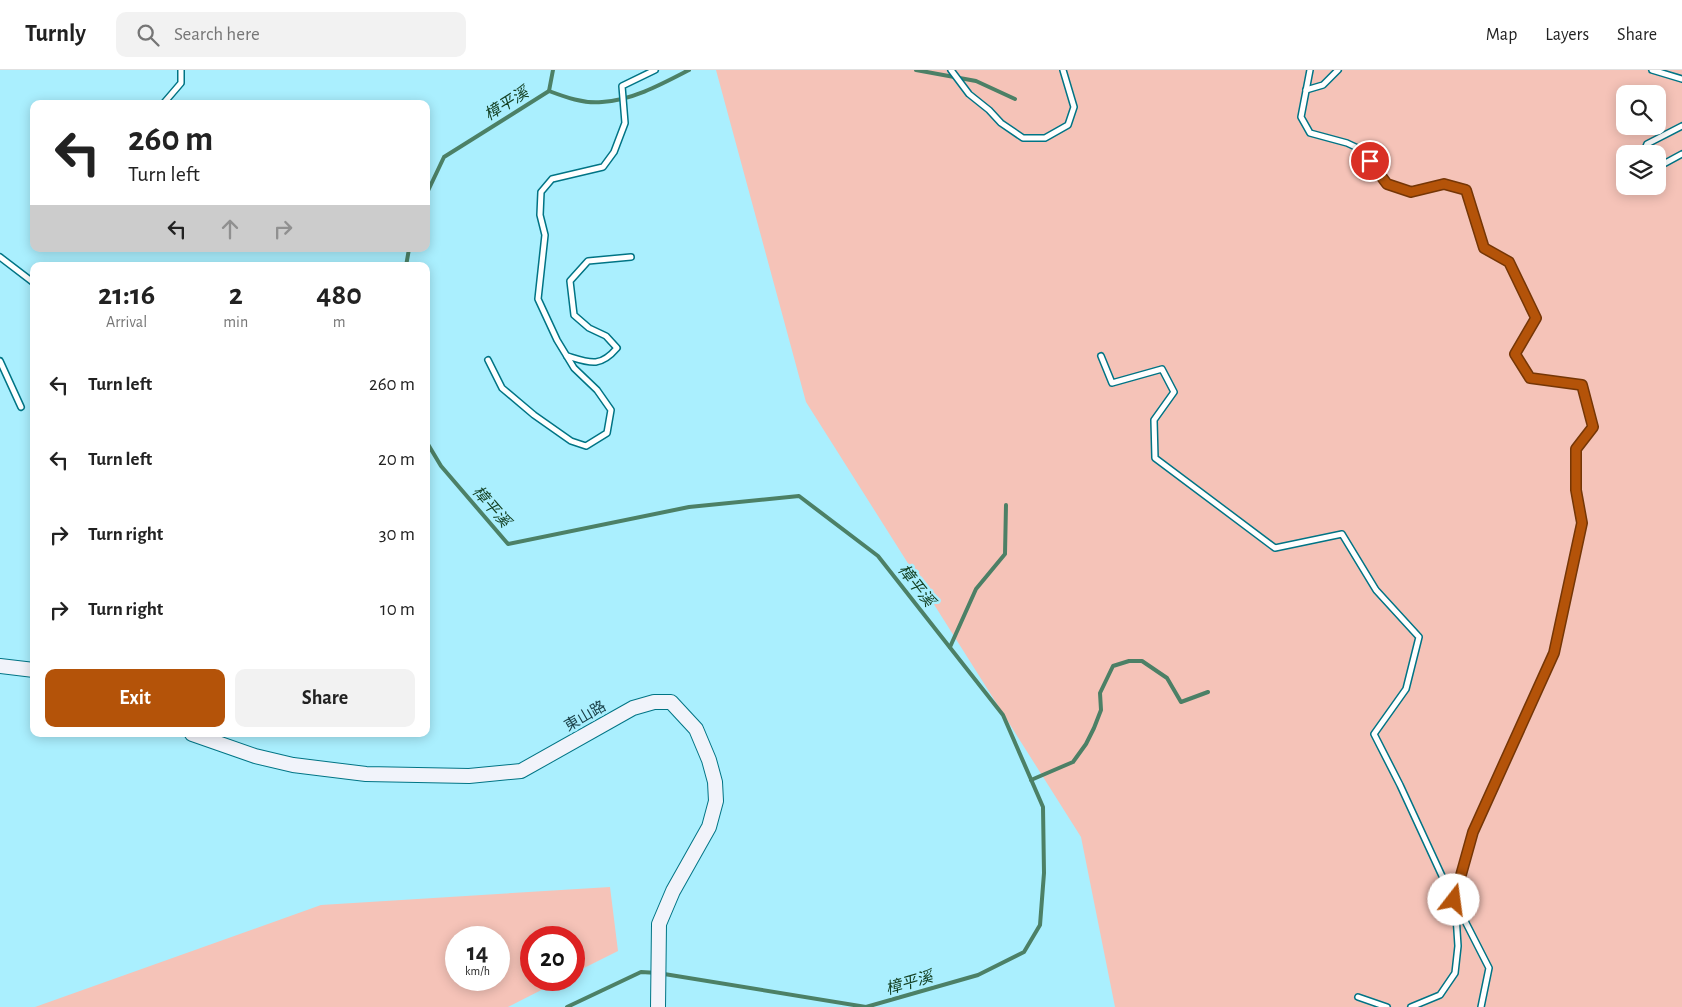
<!DOCTYPE html>
<meta charset="utf-8">
<style>
:root{--surface:#fff;--page:#f2f2f2;--text:#222;--muted:#767676;--line:#e0e0e0;--accent:#b45309}
body{margin:0;font-family:"Alegreya Sans","Noto Sans TC",sans-serif;background:var(--page);color:var(--text);height:100vh;display:flex;flex-direction:column;font-size:19px;white-space:nowrap}
*{box-sizing:border-box;margin:0}
p{font-size:16px;color:var(--muted)}
.icon{flex:none;width:28px;height:28px;fill:none;stroke:currentColor;stroke-width:2;stroke-linecap:round;stroke-linejoin:round}
.map{position:relative;flex:1;overflow:hidden}
.sheet{position:absolute;left:30px;top:192px;width:400px;height:475px;display:flex;flex-direction:column;background:var(--surface);border-radius:10px;box-shadow:0 2px 12px #0003}
.sheet>*{flex:none}
.guide{position:absolute;left:30px;top:30px;width:400px;height:152px;border-radius:10px;box-shadow:0 2px 12px #0003;background:#fff;color:var(--text);overflow:hidden}
.tools{position:absolute;left:1616px;top:15px;display:grid;gap:10px}
.tools a{display:grid;place-items:center;width:50px;height:50px;border-radius:10px;background:var(--surface);box-shadow:0 2px 12px #0003;font-size:25px}
.speed{position:absolute;left:445px;top:856px;display:flex;gap:10px;font-size:25px;font-weight:700;text-align:center}
.speed>*{display:grid;place-content:center;width:65px;height:65px;border-radius:50%;background:var(--surface);box-shadow:0 2px 12px #0003;line-height:1}
.speed small{font-size:12px;font-weight:400}
.speed .limit{border:8px solid #d22;background:#fff;color:#111}
.pin{position:absolute;display:grid;place-items:center;width:42px;height:42px;color:#fff;margin:-21px;border:2px solid #fff;border-radius:50%;box-shadow:0 1px 5px #0007}
.me{position:absolute;width:55px;margin:-28px;rotate:15deg;stroke-linejoin:round;filter:drop-shadow(0 0 4px #0008)}
.turn{display:flex;align-items:center;gap:18px;height:105px;padding:0 15px;font-size:22px}
.turn .icon{width:65px;height:65px;stroke-width:2.5}
.turn b{display:block;font-size:35px;line-height:42px}
.lanes{display:flex;align-items:center;height:48px;padding:0 15px;background:#0003;justify-content:center;gap:25px;direction:ltr}
.lanes .off{opacity:.35}
.eta{display:flex;justify-content:space-evenly;align-items:center;height:85px;text-align:center}
.eta b{font-size:30px;font-weight:700;line-height:35px}
.action{display:flex;gap:10px;margin-top:auto;padding:10px 15px}
.action a{flex:1;height:58px;border-radius:10px;background:var(--accent);color:#fff;font-size:20px;font-weight:700;line-height:58px;text-align:center}
.action a+a{background:var(--page);color:var(--text)}
ul{padding:0;list-style:none}
li{display:flex;align-items:center;gap:15px;height:75px;padding:0 15px}
li div{flex:1}
li b{display:block;font-size:19px}
li em{font-style:normal}
header{display:flex;align-items:center;gap:30px;box-sizing:border-box;height:70px;padding:0 25px;background:var(--surface);border-bottom:1px solid var(--line)}
header strong{font-size:24px}
nav{display:flex;gap:28px;margin-inline-start:auto;font-size:18px}
.search{width:350px;height:45px;background:var(--page);display:flex;align-items:center;gap:12px;box-sizing:border-box;padding:0 18px;border-radius:10px;color:var(--muted);font-size:19px}
.map>svg:first-child{display:block}
</style>
<header>
<strong>Turnly</strong>
<div class="search"><svg class="icon" aria-label="search" viewBox="0 0 24 24"><circle cx="10" cy="10" r="6"/><path d="M15 15l6 6"/></svg>Search here</div>
<nav><a>Map</a><a>Layers</a><a>Share</a></nav>
</header>
<div class="map">
<svg width="1682" height="937" viewBox="0 0 1682 937">
<rect width="100%" height="100%" fill="#aaeffe"/>
<g fill="#f5c3b8" fill-rule="evenodd">
<path d="M716,0H1682V937H1115L1081,767L806,332ZM1625,24H1658V56H1625ZM1625,84H1658V116H1625Z"/>
<path d="M610,817L618,881L574,903V868H531V910H561L508,937H35L321,835ZM456,868H499V910H456Z"/>
</g>
<g fill="none" stroke-linecap="round" stroke-linejoin="round">
<g stroke="#4c8066" stroke-width="4">
<path d="M916,0L976,11L1015,29"/>
<path d="M549,21C565,27 584,34 602,32C633,30 662,14 689,0"/>
<path d="M426,125L444,87L549,21L553,0"/>
<path d="M406,196L409,179"/>
<path d="M426,371L441,396L508,474L689,437L799,426L878,486L1003,645L1043,737L1044,803L1040,855L1024,882L978,905L866,937"/>
<path d="M950,577L976,519L1005,484L1006,435"/>
<path d="M1031,710L1073,692L1086,674L1094,658L1101,640L1100,623L1113,596L1129,591H1142L1167,608L1181,632L1208,622"/>
<path d="M567,937L641,902L658,903L866,937"/>
</g>
<defs>
<g id="lane">
<path d="M951,0L969,24L989,40L1001,53L1023,68H1045L1068,55L1074,37L1063,0"/>
<path d="M1310,0L1301,47L1310,63L1347,73L1362,80L1387,114L1411,122L1444,114L1466,120L1484,178L1509,191L1536,248L1515,284L1530,308L1582,315L1593,357L1576,379V420L1582,453L1554,583L1473,762L1455,830L1458,876L1455,903L1440,925L1411,937"/>
<path d="M1652,0L1682,9"/>
<path d="M1306,20L1323,15L1338,0"/>
<path d="M163,34L181,13V0"/>
<path d="M1643,84L1647,74L1682,56"/>
<path d="M1658,97L1682,84"/>
<path d="M0,187L34,213"/>
<path d="M567,286C590,293 600,298 617,278L606,266L589,258L574,245L570,211L588,191L631,187"/>
<path d="M1101,286L1112,313L1162,299L1174,322L1154,350L1155,388L1275,478L1342,464L1376,520L1419,567L1406,619L1374,664L1400,715L1442,806L1489,898L1481,937"/>
<path d="M488,290L502,318L534,345L571,371L586,376L607,363L611,340L597,320L574,298L557,270L538,229L545,165L540,145L541,122L552,109L603,97L614,82L625,53L622,16L655,0"/>
<path d="M0,291L21,337"/>
<path d="M1358,927L1387,937"/>
</g>
<g id="secondary">
<path d="M0,596L34,600"/>
<path d="M192,664L255,686L293,695L366,704L469,706L521,701L633,638L654,632H671L696,659L709,690L715,712L716,731L709,757L673,821L659,854L658,937"/>
</g>
</defs>
<use href="#lane" stroke="#007485" stroke-width="8"/>
<use href="#secondary" stroke="#007485" stroke-width="16"/>
<use href="#lane" stroke="#fff" stroke-width="5"/>
<use href="#secondary" stroke="#f1f3fa" stroke-width="14"/>
</g>
<g fill="none" stroke-linecap="round" stroke-linejoin="round">
<defs>
<path id="route" d="M1370,91L1387,114L1411,122L1444,114L1466,120L1484,178L1509,192L1536,248L1515,284L1530,308L1582,315L1593,357L1576,379V420L1582,453L1554,583L1473,762L1454,830"/>
</defs>
<use href="#route" stroke="#753606" stroke-width="12"/>
<use href="#route" stroke="#b45309" stroke-width="9"/>
</g>
<g text-anchor="middle" stroke-width="5" stroke-linejoin="round" paint-order="stroke">
<g font-size="15" fill="#183e46" stroke="#aaeffe">
<text transform="translate(585 646) rotate(-30)" y="5">東山路</text>
</g>
<g font-size="16" font-style="italic" fill="#144124" stroke="#aaeffe">
<text transform="translate(506 33) rotate(-32)" y="6">樟平溪</text>
<text transform="translate(492 436) rotate(49)" y="6">樟平溪</text>
<text transform="translate(917 515) rotate(52)" y="6">樟平溪</text>
<text transform="translate(909 912) rotate(-16)" y="6">樟平溪</text>
</g>
</g>
</svg>
<div class="tools">
<a><svg class="icon" aria-label="search" viewBox="0 0 24 24"><circle cx="10" cy="10" r="6"/><path d="M15 15l6 6"/></svg></a>
<a><svg class="icon" aria-label="layers" viewBox="0 0 24 24"><path d="M12 4l9 5-9 5-9-5zM3 14l9 5 9-5"/></svg></a>
</div>
<div class="speed"><div>14<small>km/h</small></div><div class="limit">20</div></div>
<div class="pin" style="left:1370px;top:91px;background:#d93025"><svg class="icon" aria-label="arrive" viewBox="0 0 24 24"><path d="M6 21V4h12l-3 4 3 4H6"/></svg></div>
<svg class="me" style="left:1454px;top:830px" viewBox="-20 -20 40 40"><circle r="19" fill="#fff"/><path d="M0-13L10 11 0 6-10 11z" fill="#b45309"/></svg>
<div class="guide">
<div class="turn"><svg class="icon" aria-label="left" viewBox="0 0 24 24"><path d="M17 20v-9H6M10 6l-5 5 5 5"/></svg><div><b>260 m</b>Turn left</div></div>
<div class="lanes"><svg class="icon" aria-label="left" viewBox="0 0 24 24"><path d="M17 20v-9H6M10 6l-5 5 5 5"/></svg><svg class="icon off" aria-label="ahead" viewBox="0 0 24 24"><path d="M12 20V5M6 11l6-6 6 6"/></svg><svg class="icon off" aria-label="right" viewBox="0 0 24 24"><path d="M7 20v-9h11M14 6l5 5-5 5"/></svg></div>
</div>
<section class="sheet">
<div class="eta">
<div><b>21:16</b><p>Arrival</p></div>
<div><b>2</b><p>min</p></div>
<div><b>480</b><p>m</p></div>
</div>
<ul>
<li><svg class="icon" aria-label="left" viewBox="0 0 24 24"><path d="M17 20v-9H6M10 6l-5 5 5 5"/></svg><div><b>Turn left</b></div><em>260 m</em></li>
<li><svg class="icon" aria-label="left" viewBox="0 0 24 24"><path d="M17 20v-9H6M10 6l-5 5 5 5"/></svg><div><b>Turn left</b></div><em>20 m</em></li>
<li><svg class="icon" aria-label="right" viewBox="0 0 24 24"><path d="M7 20v-9h11M14 6l5 5-5 5"/></svg><div><b>Turn right</b></div><em>30 m</em></li>
<li><svg class="icon" aria-label="right" viewBox="0 0 24 24"><path d="M7 20v-9h11M14 6l5 5-5 5"/></svg><div><b>Turn right</b></div><em>10 m</em></li>
</ul>
<div class="action"><a>Exit</a><a>Share</a></div>
</section>
</div>
